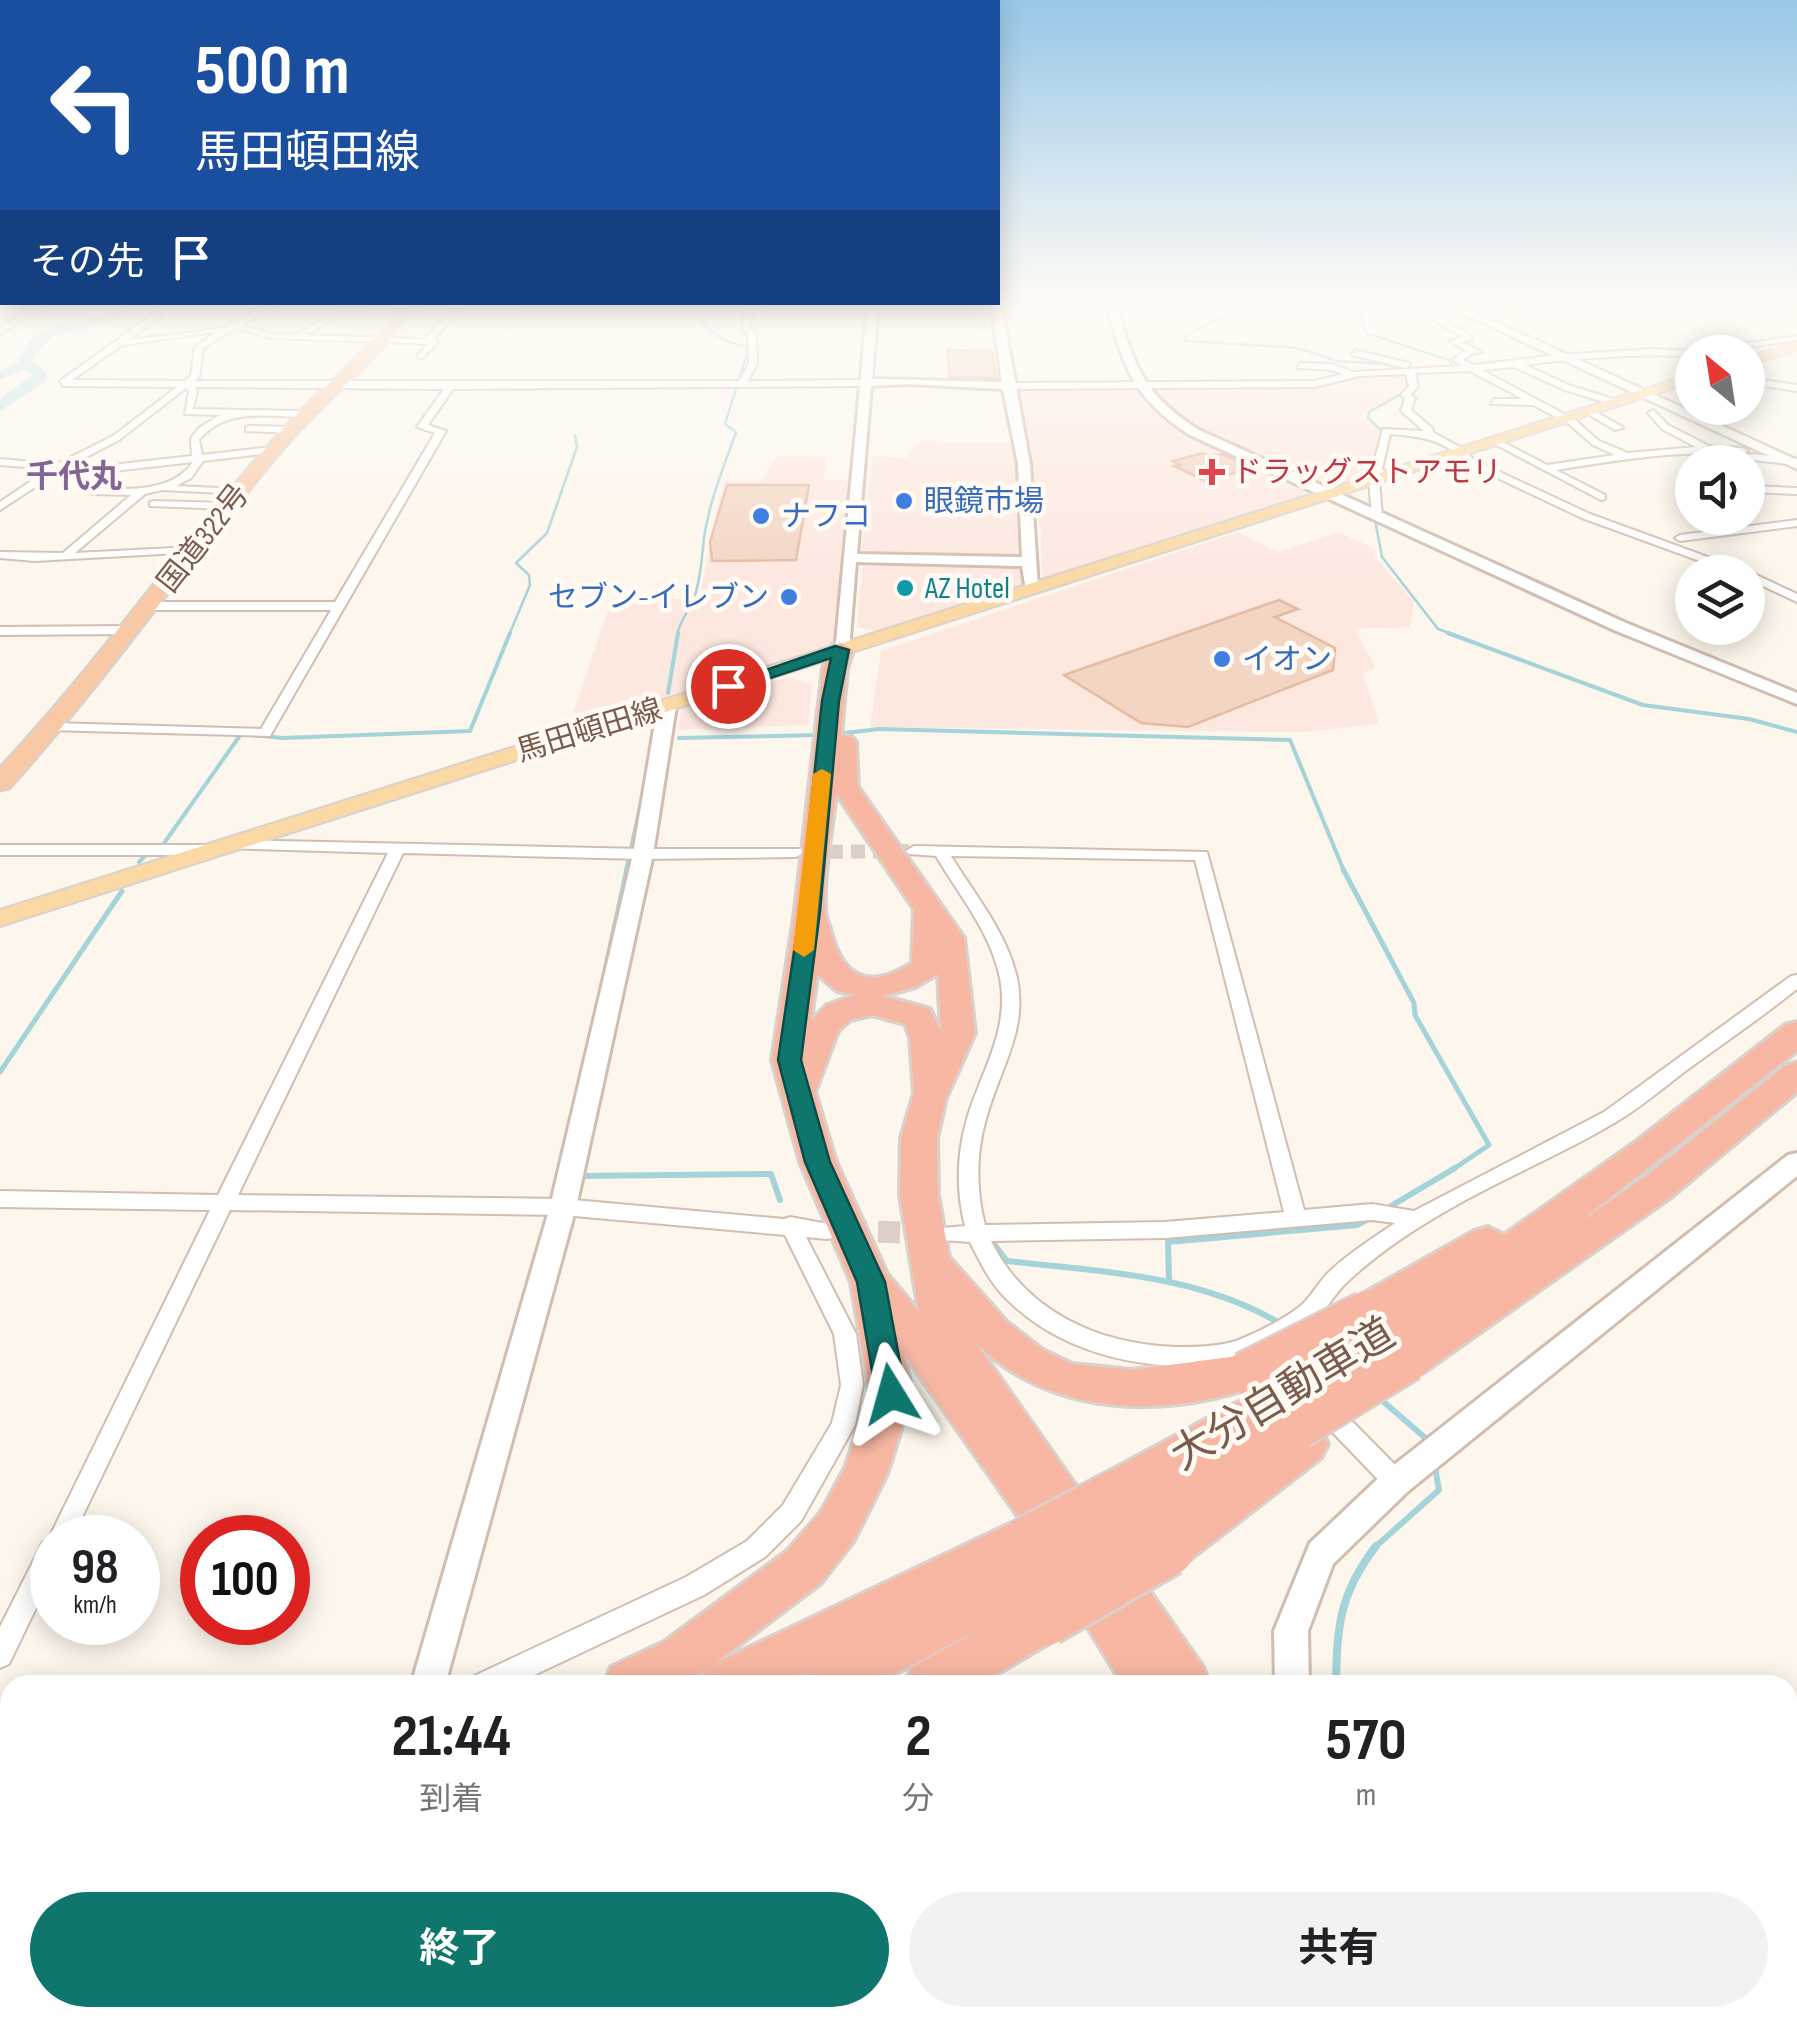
<!DOCTYPE html>
<html lang="ja">
<meta charset="utf-8">
<style>
:root{--surface:#fff;--page:#f2f2f2;--text:#202124;--muted:#757577;--accent:#0f766e}
body{margin:0;font-family:"Sofia Sans Condensed","Noto Sans JP",sans-serif;background:var(--page);color:var(--text);height:100vh;display:flex;flex-direction:column;font-size:38px;white-space:nowrap}
*{box-sizing:border-box;margin:0}
p{font-size:32px;color:var(--muted)}
.icon{flex:none;width:55px;height:55px;fill:none;stroke:currentColor;stroke-width:2;stroke-linecap:round;stroke-linejoin:round}
.map{position:relative;flex:1;overflow:hidden}
.drawer{position:absolute;left:0px;top:1675px;width:1798px;height:352px;display:flex;flex-direction:column;background:var(--surface);border-radius:30px 30px 0 0;box-shadow:0 5px 25px #0003}
.drawer>*{flex:none}
.top-card{position:absolute;left:0px;top:0px;width:1000px;height:305px;box-shadow:0 5px 25px #0003;background:#1a4fa0;color:#fff;overflow:hidden}
.needle{width:65px;rotate:330deg}
.fabs{position:absolute;left:1675px;top:335px;display:grid;gap:20px}
.fabs a{display:grid;place-items:center;width:90px;height:90px;border-radius:50%;background:var(--surface);box-shadow:0 5px 25px #0003;font-size:50px}
.speed{position:absolute;left:30px;top:1515px;display:flex;gap:20px;font-size:50px;font-weight:700;text-align:center}
.speed>*{display:grid;place-content:center;width:130px;height:130px;border-radius:50%;background:var(--surface);box-shadow:0 5px 25px #0003;line-height:1}
.speed small{font-size:25px;font-weight:400}
.speed .limit{border:15px solid #d22;background:#fff;color:#111}
.pin{position:absolute;display:grid;place-items:center;width:85px;height:85px;color:#fff;margin:-42px;border:5px solid #fff;border-radius:50%;box-shadow:0 2px 10px #0007}
.me{position:absolute;width:110px;margin:-55px;rotate:352deg;stroke-linejoin:round;filter:drop-shadow(0 0 8px #0008)}
.turn{display:flex;align-items:center;gap:35px;height:210px;padding:0 30px;font-size:45px}
.turn .icon{width:130px;height:130px;stroke-width:2.5}
.turn b{display:block;font-size:70px;line-height:85px}
.then{display:flex;align-items:center;height:95px;padding:0 30px;background:#0003;gap:20px;font-size:38px}
.eta{display:flex;justify-content:space-evenly;align-items:center;height:170px;text-align:center}
.eta b{font-size:60px;font-weight:700;line-height:70px}
.button{display:flex;gap:20px;margin-top:auto;padding:20px 30px}
.button a{flex:1;height:115px;border-radius:60px;background:var(--accent);color:#fff;font-size:40px;font-weight:700;line-height:115px;text-align:center}
.button a+a{background:var(--page);color:var(--text)}
.map>svg:first-child{display:block}
</style>
<div class="map">
<svg width="1797" height="2026" viewBox="0 0 1797 2026">
<rect width="100%" height="100%" fill="#fdf6ec"/>
<g fill="#fde8e0">
<path d="M1404,373L1408,385L1400,395L1362,416L1380,432L1370,479L1343,486L1319,484L1222,439L1166,407L1152,385L1315,384L1349,375Z"/>
<path d="M1136,385L1157,409L1188,430L1310,488L1312,495L1050,581L1042,578L1041,532L1013,388Z"/>
<path d="M920,441L1017,442L1031,561L879,557L861,551L873,456L907,458Z"/>
<path d="M777,456L827,457L824,480H853L837,647L567,732L612,599H699L724,481H762Z"/>
<path d="M1237,532L1278,552L1339,532L1375,549V557L1414,602L1410,627L1355,629L1375,667L1363,674L1379,724L1302,732L870,727L881,651Z"/>
<path d="M863,561L1027,563L1028,587L883,632L857,627Z"/>
<path d="M788,677L812,685L808,725L678,730L682,707Z"/>
</g>
<path fill="#efe9e4" d="M1788,1851H1797V2026H1422L1420,2018H1788Z"/>
<g fill="none" stroke-linecap="round" stroke-linejoin="round">
<g stroke="#a5d3da" stroke-width="2.5">
<path d="M1233,300L1232,305L1238,309L1184,337L1186,341L1298,348L1337,361L1386,364L1406,373"/>
<path d="M1338,300L1360,315L1366,333L1449,360L1453,367"/>
<path d="M0,305L6,302"/>
<path d="M245,323L276,302"/>
<path d="M197,377L206,345"/>
<path d="M1382,437L1383,432L1368,418L1369,412L1405,392"/>
<path d="M0,511L32,489"/>
<path d="M1375,520L1382,557L1438,629L1455,635"/>
<path d="M509,635L530,585L529,575L516,563L547,533L577,447L575,435"/>
<path d="M677,635C680,619 692,608 696,592C701,574 702,557 704,538C709,502 724,466 736,432L725,424L747,354L746,346C723,343 709,332 695,313L696,306"/>
</g>
<g stroke="#a5d3da" stroke-width="4">
<path d="M1448,633L1643,705L1749,719L1797,732"/>
<path d="M668,693L678,633"/>
<path d="M836,734L879,729L1290,740L1344,871"/>
<path d="M679,738L820,735"/>
<path d="M160,849L241,734L283,738L470,731L510,633"/>
<path d="M139,862L148,853"/>
<path d="M626,871L644,789"/>
</g>
<g stroke="#a5d3da" stroke-width="5">
<path d="M1343,869L1414,1003L1415,1015L1489,1145L1452,1170"/>
<path d="M601,989L627,869"/>
<path d="M0,1072L122,891"/>
</g>
<g stroke="#a5d3da" stroke-width="6">
<path d="M576,1176L771,1174L780,1200"/>
<path d="M1386,1209L1455,1168"/>
<path d="M990,1239L1007,1261C1100,1272 1198,1274 1281,1324"/>
<path d="M1169,1281L1168,1242L1357,1225L1368,1219"/>
<path d="M1378,1397L1430,1442"/>
<path d="M1374,1548L1439,1490L1434,1462"/>
</g>
<path stroke="#a5d3da" stroke-width="8" d="M1336,1685C1337,1627 1339,1594 1376,1546"/>
<g fill="#bfe3e8" fill-rule="evenodd">
<path d="M118,302H133L124,310L123,318L54,335L33,357V362L47,372L45,382L0,411V399L33,374L25,370L0,380V370L19,362C26,324 80,320 111,313Z"/>
<path d="M1386,2018H1440L1442,2026H1388Z"/>
</g>
</g>
<g fill="#f3d5c3" stroke="#e6bba3" stroke-width="2.5">
<path d="M947,350L992,351L996,378L950,377Z"/>
<path d="M1203,453L1210,457L1222,454L1252,468L1205,481L1174,466L1180,465L1173,461Z"/>
<path d="M727,485H809L796,560L712,561L710,542Z"/>
<path d="M1279,600L1298,609L1275,617L1335,648L1333,670L1188,727L1141,723L1064,675Z"/>
</g>
<g fill="none" stroke-linecap="round" stroke-linejoin="round">
<path stroke="#dcd0c4" stroke-width="14" stroke-dasharray="14 8" stroke-linecap="butt" d="M807,852L914,851"/>
<path stroke="#dcd0c4" stroke-width="22" stroke-dasharray="22 11" stroke-linecap="butt" d="M845,1231L929,1233"/>
<defs>
<g id="minor">
<path d="M1403,300H1412L1471,336V340L1461,342L1482,352L1473,353L1463,360L1474,365L1557,355L1652,349L1695,351L1797,336V340L1713,352H1692V356C1636,354 1580,357 1525,365L1571,386L1620,401L1622,403L1617,406L1565,390L1514,367L1482,370L1575,420L1599,441L1628,453L1696,447L1662,429L1648,413L1653,410L1668,425L1709,446L1743,448L1748,451L1743,454C1680,450 1618,460 1556,470L1605,495V499L1601,500L1489,441L1497,439L1547,465L1615,455L1593,445L1569,424L1533,405L1491,404L1494,399H1523L1470,371L1415,373L1418,386L1411,395L1415,398L1411,410L1432,428L1434,433L1465,450L1474,460L1590,514L1743,570L1744,572L1752,573L1797,594V602L1748,579V572H1730L1582,518L1468,464C1446,440 1420,436 1390,434L1382,469L1389,477L1380,479L1372,470L1383,429L1424,431L1401,411L1405,399L1401,395L1409,386L1406,374L1359,376L1314,387L1008,389L1004,386L1008,383L1314,381L1343,374L1332,370L1297,368L1300,363L1333,364L1353,372L1462,366L1453,360L1466,350L1449,342L1461,337Z"/>
<path d="M1584,300H1606L1471,318L1467,316Z"/>
<path d="M36,302H45L0,335V329Z"/>
<path d="M269,302H277L243,325L272,334H297L328,316L331,320L307,335L424,339L449,314L317,302L411,306L459,312L433,339L437,340V344L421,359L417,356L427,344L272,338L236,328L203,348L199,377L195,381H739L749,364L748,333L742,329L746,302H754L750,328L756,332L757,364L748,381L865,380L869,383L865,386L453,389L428,425L446,431L270,736L48,730V724L53,723L261,729L331,610H148L142,606L148,602H335L435,433L417,427L444,389L195,387L197,391L193,409L303,411L308,414L303,417C266,416 225,408 199,440L202,455L272,447L277,450L272,453L203,461L191,478L176,486L239,489L243,490V494L162,490L145,494L75,553L193,547L197,548V552L35,561L0,558V552L63,553L131,495L92,494L91,492L103,472L61,470L0,510V502L49,469L0,465V459L57,464L113,436L177,387L63,386L60,381L155,313L162,315L129,340L224,328ZM216,332L195,347L191,376L184,381L72,380L122,345ZM186,388L189,391L185,414L220,415L199,428L191,438L192,456L94,467L71,465L119,440ZM193,462C173,491 135,489 103,489L114,471Z"/>
<path d="M1355,350L1409,363L1410,365L1406,368L1352,355Z"/>
<path d="M1748,378L1797,385V391L1748,384Z"/>
<path d="M1589,408L1621,426L1623,428L1615,430L1586,413L1584,411Z"/>
<path d="M1696,408L1707,409L1682,416L1677,413Z"/>
<path d="M249,426L290,427L295,430L290,433L246,431V427Z"/>
<path d="M1752,454L1797,459V465L1752,460L1722,462Z"/>
<path d="M1374,477L1379,480L1382,517L1377,520L1372,517L1369,480Z"/>
<path d="M1748,486L1797,488V494L1748,492Z"/>
<path d="M154,501L228,503L233,506L228,509L150,506V502Z"/>
<path d="M1797,520V526L1680,541L1675,538L1680,535Z"/>
<path d="M0,627L129,626L135,630L129,634L0,635Z"/>
<path d="M229,840L643,849H801L804,852L796,857L643,859L403,853L238,1195L563,1199L784,1219L790,1217L834,1225L837,1231L834,1237L827,1239L806,1237L856,1334L863,1385L855,1425L801,1521L765,1557L704,1595L513,1685H470L474,1676L686,1577L747,1541L783,1505L832,1423L841,1385L834,1334L785,1235L563,1215L230,1210L72,1538H52V1575L9,1664L0,1668V1627L43,1542L48,1540L210,1210L0,1207V1191L218,1195L388,853L224,848L221,845L224,842Z"/>
<path d="M0,845H212L220,850L212,855H0Z"/>
<path d="M914,846L1207,852L1304,1210L1372,1204L1414,1211L1604,1112L1791,976L1797,975V989C1762,1017 1724,1043 1687,1070C1663,1088 1640,1108 1614,1123C1559,1156 1500,1179 1446,1211C1411,1231 1377,1254 1347,1282C1332,1296 1326,1313 1307,1326C1283,1341 1253,1357 1224,1362C1152,1374 1066,1355 1012,1304C992,1287 981,1264 970,1242L942,1240L939,1234L942,1228L965,1226C956,1191 957,1153 967,1119C981,1071 1010,1031 1000,978C991,933 959,895 936,856L909,854L906,851ZM951,856L1195,860L1284,1212L1165,1222L985,1225C976,1191 976,1153 986,1119C999,1070 1028,1031 1017,978C1007,933 975,895 951,856ZM1372,1220L1395,1223C1372,1239 1347,1254 1327,1274C1313,1289 1310,1301 1291,1313C1274,1324 1255,1334 1236,1341C1217,1347 1194,1347 1175,1347C1098,1344 1026,1312 991,1241L1165,1238Z"/>
<path d="M1325,1399L1333,1402L1404,1474L1408,1482L1404,1490L1396,1493L1388,1490L1317,1416L1314,1409L1317,1402Z"/>
<path d="M10,1877V1907L0,1911V1881Z"/>
</g>
<g id="tertiary">
<path d="M998,300H1052L1001,304L1030,464L1038,588L1026,591L1022,566L856,562L849,650L835,653L868,302H878L872,379L1002,382L991,302ZM908,384L1003,389L1018,464L1022,557L857,554L871,386Z"/>
<path d="M1106,300H1116C1132,363 1142,394 1199,430L1626,623L1797,693V704L1614,630L1190,435C1132,398 1122,364 1106,300Z"/>
<path d="M411,302H810L413,308L408,305Z"/>
<path d="M667,701L676,706L653,854L576,1207L445,1685H411L550,1207L633,854L658,706Z"/>
<path d="M1797,1153V1176L1407,1492L1333,1564L1308,1631L1309,1685H1275L1274,1631L1310,1543L1385,1472L1788,1155Z"/>
<path d="M317,2018H357L355,2026H315Z"/>
<path d="M1337,2018H1377L1379,2026H1339Z"/>
</g>
<path id="secondary" d="M1434,300H1448L1797,460V469Z"/>
<g id="primary">
<path d="M1797,342V350L1748,365V357Z"/>
<path d="M1692,374V382L0,926V910Z"/>
</g>
<path id="trunk" d="M408,302H421C380,358 325,399 281,451C187,562 106,681 9,788L0,790V768C96,666 176,550 269,445C312,394 366,355 408,302Z"/>
<g id="motorway">
<path d="M841,643L853,650L847,668L841,735L852,737L856,742L858,787L964,938L975,1033L946,1098L937,1138L938,1195L949,1257L1007,1322L1043,1350L1072,1364L1132,1370L1245,1355L1260,1361L1266,1373L1260,1385C1163,1419 1051,1417 975,1342L1203,1667L1210,1685H1123L1061,1584L1038,1599L1046,1596L1063,1603L1070,1619L1063,1635L978,1685H905L912,1667L998,1620L873,1685H797L802,1673L778,1685H700L706,1670L681,1685H604L611,1667L664,1642L787,1551L821,1512L845,1468L870,1394L851,1282L800,1162L772,1060L795,911L823,668L833,645ZM836,793L914,909L912,963C870,990 843,979 831,932C829,925 825,917 825,910C823,872 832,831 836,793ZM817,974L837,991L855,995L827,1005L811,1021ZM938,974L941,1032L930,1009L883,996L915,987ZM872,1015L905,1024L910,1037L914,1093L901,1138L900,1195L919,1312L887,1274L836,1162L815,1092L838,1031L850,1020ZM904,1354L1020,1519L714,1664L821,1583L853,1542L887,1474L912,1394Z"/>
<path d="M1797,1022V1051L1574,1226L1645,1177L1785,1066L1797,1062V1092L1671,1197L1424,1372L1409,1377L1394,1372L1388,1360L1395,1347L1385,1351L1371,1346L1365,1334L1368,1328L1352,1324L1346,1312L1352,1300L1474,1231L1488,1227L1504,1235L1634,1143L1785,1025Z"/>
<path d="M1272,1384L1287,1389L1293,1402L1288,1413L1298,1409L1313,1415L1328,1444L1321,1458L1184,1564L1168,1571L1152,1564L1145,1549L1150,1537L1133,1544L1117,1538L1110,1523L1115,1511L1097,1506L1091,1492L1097,1478Z"/>
<path d="M10,1943V2001L0,2005V1947Z"/>
<path d="M12,2018H89L86,2026H9Z"/>
<path d="M101,2018H180L177,2026H98Z"/>
<path d="M623,2018H692L695,2026H626Z"/>
<path d="M785,2018H844L847,2026H788Z"/>
<path d="M1208,2018H1305L1303,2026H1206Z"/>
</g>
</defs>
<use href="#minor" stroke="#d1beb0" stroke-width="4"/>
<use href="#tertiary" stroke="#d1beb0" stroke-width="6"/>
<use href="#secondary" stroke="#d6c0b0" stroke-width="5"/>
<use href="#primary" stroke="#dad1cd" stroke-width="4"/>
<use href="#trunk" stroke="#dad1cd" stroke-width="5"/>
<use href="#motorway" stroke="#dad1cd" stroke-width="6"/>
<use href="#minor" fill="#fff" fill-rule="evenodd"/>
<use href="#tertiary" fill="#fff" fill-rule="evenodd"/>
<use href="#secondary" fill="#fff" fill-rule="evenodd"/>
<use href="#primary" fill="#fbd9a5" fill-rule="evenodd"/>
<use href="#trunk" fill="#f9c8a4" fill-rule="evenodd"/>
<use href="#motorway" fill="#f7b7a3" fill-rule="evenodd"/>
<defs>
<g id="motorway-bridge-far1">
<path d="M1245,1373L1366,1312"/>
<path d="M1272,1402L1385,1334"/>
<path d="M1298,1428L1409,1360"/>
<path d="M1025,1538L1113,1492"/>
<path d="M1086,1548L1133,1523"/>
</g>
<g id="motorway-bridge">
<path d="M1043,1572L1091,1546"/>
<path d="M1046,1619L1168,1549"/>
</g>
</defs>
<use href="#motorway-bridge-far1" stroke="#dad1cd" stroke-width="46" stroke-linecap="butt"/>
<use href="#motorway-bridge" stroke="#dad1cd" stroke-width="58" stroke-linecap="butt"/>
<use href="#motorway-bridge-far1" stroke="#f7b7a3" stroke-width="41"/>
<use href="#motorway-bridge" stroke="#f7b7a3" stroke-width="52"/>
</g>
<linearGradient id="sky" x2="0" y2="1"><stop stop-color="#97c7e8"/><stop offset="0.51" stop-color="#fefbf6"/><stop offset="1" stop-color="#fefbf6" stop-opacity="0"/></linearGradient>
<rect width="1797" height="583" fill="url(#sky)"/>
<path fill="#0f766e" stroke="#0a4d48" stroke-width="2.5" d="M835,646L849,650L839,701L820,911L801,1060L830,1162L885,1282L906,1394L902,1403L891,1406L881,1403L876,1394L857,1282L805,1162L778,1060L800,911L822,701L831,658L734,690L720,686Z"/>
<path fill="#f59e0b" d="M822,769L831,774L814,950L804,957L793,950L813,774Z"/>
<path fill="#e0444e" stroke="#fffaf3" stroke-width="4" d="M1207 457h10v10h10v10h-10v10h-10v-10h-10v-10h10z"/>
<g fill="#3f7fe0" stroke="#fffaf3" stroke-width="4">
<circle cx="904" cy="501" r="10"/>
<circle cx="761" cy="516" r="10"/>
<circle cx="789" cy="597" r="10"/>
<circle cx="1222" cy="659" r="10"/>
</g>
<circle fill="#0f9aa8" stroke="#fffaf3" stroke-width="4" cx="905" cy="588" r="10"/>
<g text-anchor="middle" stroke-width="10" stroke-linejoin="round" paint-order="stroke">
<g font-size="30" fill="#be3a42" stroke="#fffaf3" text-anchor="start">
<text x="1232" y="482">ドラッグストアモリ</text>
</g>
<g font-size="30" fill="#366cbe" stroke="#fffaf3" text-anchor="start">
<text x="924" y="511">眼鏡市場</text>
<text x="781" y="526">ナフコ</text>
<text x="769" y="607" text-anchor="end">セブン-イレブン</text>
<text x="1242" y="669">イオン</text>
</g>
<g font-size="30" fill="#7a5c4d" stroke="#fffaf3">
<text transform="translate(203 538) rotate(-52)" y="10">国道322号</text>
<text transform="translate(589 730) rotate(-17)" y="10">馬田頓田線</text>
</g>
<g font-size="30" fill="#0d838f" stroke="#fffaf3" text-anchor="start">
<text x="925" y="598">AZ Hotel</text>
</g>
<g font-size="32" font-weight="bold" fill="#846695" stroke="#fffaf3">
<text x="74" y="487">千代丸</text>
</g>
<g font-size="42" fill="#7a5c4d" stroke="#fffaf3">
<text transform="translate(1282 1393) rotate(-31)" y="15">大分自動車道</text>
</g>
</g>
</svg>
<div class="fabs">
<a><svg class="needle" viewBox="-14 -14 28 28"><path d="M0-13l5 13h-10z" fill="#e53935"/><path d="M0 13l5-13h-10z" fill="#757577"/></svg></a>
<a><svg class="icon" aria-label="sound" viewBox="0 0 24 24"><path d="M4 9h4l5-4v14l-5-4H4zM17 9q2 3 0 6"/></svg></a>
<a><svg class="icon" aria-label="layers" viewBox="0 0 24 24"><path d="M12 4l9 5-9 5-9-5zM3 14l9 5 9-5"/></svg></a>
</div>
<div class="speed"><div>98<small>km/h</small></div><div class="limit">100</div></div>
<div class="pin" style="left:728px;top:686px;background:#d93025"><svg class="icon" aria-label="arrive" viewBox="0 0 24 24"><path d="M6 21V4h12l-3 4 3 4H6"/></svg></div>
<svg class="me" style="left:891px;top:1394px" viewBox="-20 -20 40 40"><path d="M0-17L14 15 0 8-14 15z" fill="#0f766e" stroke="#fff" stroke-width="4"/></svg>
<div class="top-card">
<div class="turn"><svg class="icon" aria-label="left" viewBox="0 0 24 24"><path d="M17 20v-9H6M10 6l-5 5 5 5"/></svg><div><b>500 m</b>馬田頓田線</div></div>
<div class="then">その先<svg class="icon" aria-label="arrive" viewBox="0 0 24 24"><path d="M6 21V4h12l-3 4 3 4H6"/></svg></div>
</div>
<section class="drawer">
<div class="eta">
<div><b>21:44</b><p>到着</p></div>
<div><b>2</b><p>分</p></div>
<div><b>570</b><p>m</p></div>
</div>
<div class="button"><a>終了</a><a>共有</a></div>
</section>
</div>
